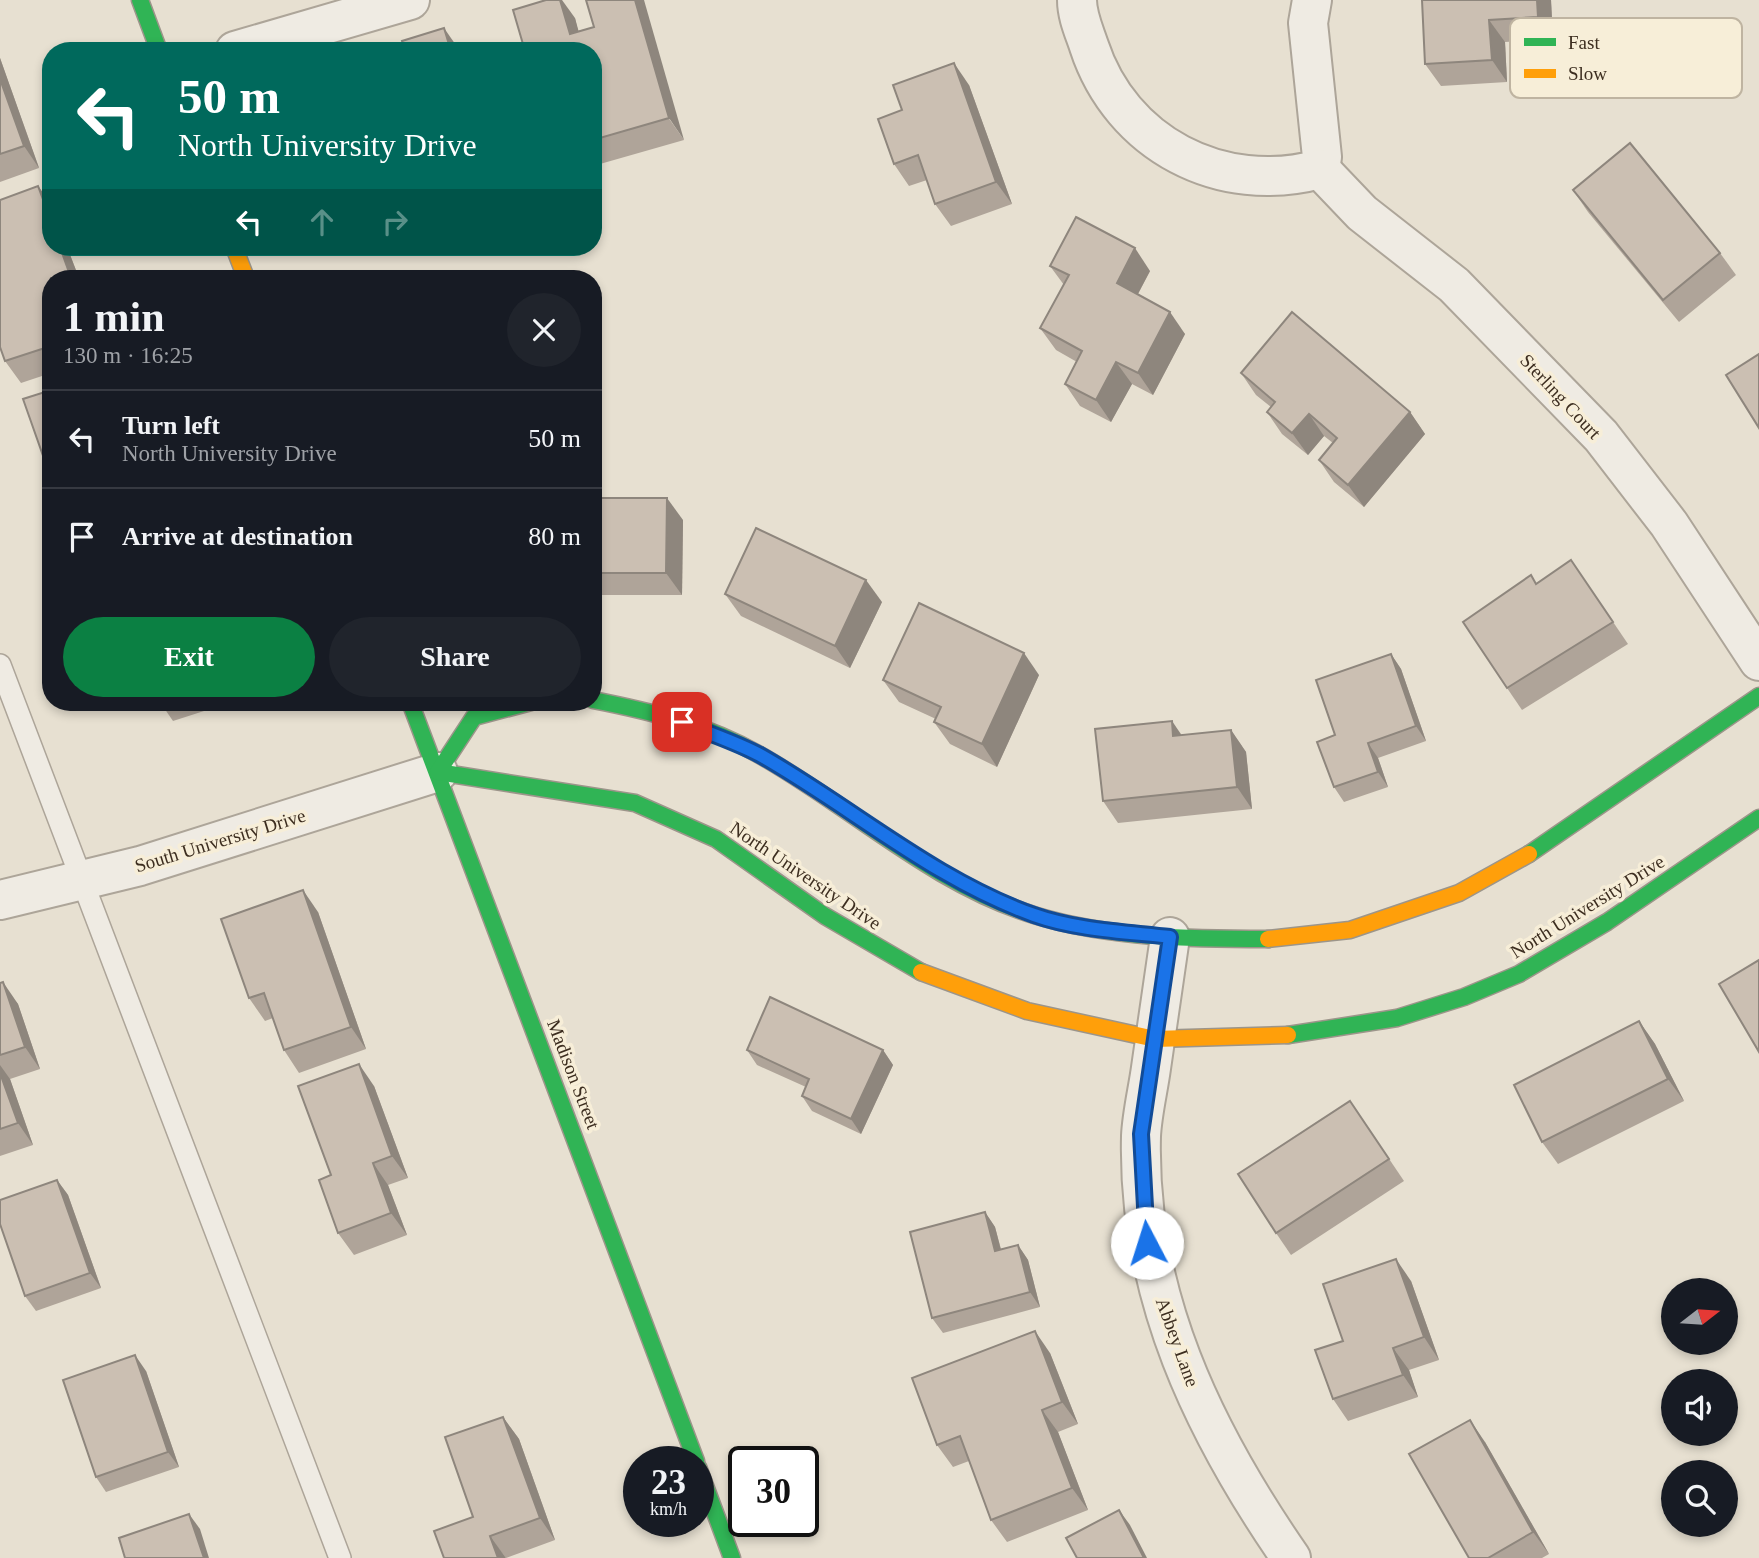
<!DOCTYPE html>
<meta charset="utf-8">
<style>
:root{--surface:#171b24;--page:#20242c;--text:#f1f3f6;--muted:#9ea1a6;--line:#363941;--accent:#0b8043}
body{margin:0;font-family:Georgia,serif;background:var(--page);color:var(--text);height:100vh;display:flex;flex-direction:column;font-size:26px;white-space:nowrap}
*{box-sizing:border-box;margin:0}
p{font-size:23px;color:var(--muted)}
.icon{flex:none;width:38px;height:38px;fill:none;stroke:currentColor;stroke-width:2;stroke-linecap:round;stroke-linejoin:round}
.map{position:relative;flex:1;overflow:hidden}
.sheet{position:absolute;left:42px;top:270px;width:560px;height:441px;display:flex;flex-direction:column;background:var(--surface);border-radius:28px;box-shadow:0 4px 10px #0003}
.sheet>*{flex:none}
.guide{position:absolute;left:42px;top:42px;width:560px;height:214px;border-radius:28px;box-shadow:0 4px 10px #0003;background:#00695c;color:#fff;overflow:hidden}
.needle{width:46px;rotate:73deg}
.controls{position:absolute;left:1661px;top:1278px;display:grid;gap:14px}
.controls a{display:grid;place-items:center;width:77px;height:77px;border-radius:50%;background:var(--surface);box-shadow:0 4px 10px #0003;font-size:35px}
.speed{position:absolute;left:623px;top:1446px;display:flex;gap:14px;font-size:35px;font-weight:700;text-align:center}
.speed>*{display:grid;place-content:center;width:91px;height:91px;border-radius:50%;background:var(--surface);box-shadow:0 4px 10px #0003;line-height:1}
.speed small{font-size:18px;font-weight:400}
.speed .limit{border:4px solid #111;border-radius:10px;background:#fff;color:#111}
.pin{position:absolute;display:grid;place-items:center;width:60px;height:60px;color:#fff;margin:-30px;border-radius:14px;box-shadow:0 4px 10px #0006}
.me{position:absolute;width:77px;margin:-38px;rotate:355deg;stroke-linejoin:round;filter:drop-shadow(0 0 5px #0008)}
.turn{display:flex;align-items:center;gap:24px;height:147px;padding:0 21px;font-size:32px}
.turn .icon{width:91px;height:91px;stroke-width:2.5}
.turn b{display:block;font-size:49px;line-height:60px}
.lanes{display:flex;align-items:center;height:66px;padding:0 21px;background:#0003;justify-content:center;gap:35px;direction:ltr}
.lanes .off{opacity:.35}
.round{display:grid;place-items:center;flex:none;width:74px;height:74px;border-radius:37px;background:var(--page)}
.summary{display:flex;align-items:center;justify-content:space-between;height:119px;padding:0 21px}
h1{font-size:42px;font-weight:700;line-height:52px}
.button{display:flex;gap:14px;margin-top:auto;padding:14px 21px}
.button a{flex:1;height:80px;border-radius:42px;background:var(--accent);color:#fff;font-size:28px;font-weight:700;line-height:80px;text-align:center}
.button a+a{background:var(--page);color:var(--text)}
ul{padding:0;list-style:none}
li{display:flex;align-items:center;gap:21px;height:98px;padding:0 21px;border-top:2px solid var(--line)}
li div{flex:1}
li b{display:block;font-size:26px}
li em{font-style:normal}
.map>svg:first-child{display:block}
</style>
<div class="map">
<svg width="1759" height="1558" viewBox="0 0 1759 1558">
<rect width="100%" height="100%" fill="#e7e0d1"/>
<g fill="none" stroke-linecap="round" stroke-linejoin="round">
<defs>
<path id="lane" d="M0,665L340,1558"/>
<g id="street">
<path d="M1077,0C1077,16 1084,31 1089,46C1121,144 1221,196 1320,169L1322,157L1308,23L1312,0"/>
<path d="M235,51L410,0"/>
<path d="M1320,169L1362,213L1454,285L1601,436L1669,524L1759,661"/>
<path d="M0,900L140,866L438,772"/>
<path d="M1170,937C1164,981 1157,1024 1151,1068C1148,1090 1142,1114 1141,1136C1137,1294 1203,1431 1291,1558"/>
</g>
<g id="fast">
<path d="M140,0L159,51"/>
<path d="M593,700C649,711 708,725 758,754C851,806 933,885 1037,916C1111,938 1192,939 1268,939"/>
<path d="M410,702L696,1461"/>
<path d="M531,702L474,717L438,772L635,803L716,839L825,916L921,972"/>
<path d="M1529,854L1759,696"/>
<path d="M1288,1035L1397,1018L1464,997L1519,974L1607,922L1759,818"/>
<path d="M698,1467L732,1558"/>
</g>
<g id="slow">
<path d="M234,247L246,278"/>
<path d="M1268,939L1350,930L1459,893L1529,854"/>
<path d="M921,972L1027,1011L1155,1039L1288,1035"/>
</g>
</defs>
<use href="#lane" stroke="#ada599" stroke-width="24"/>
<use href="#street" stroke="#ada599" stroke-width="42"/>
<use href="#fast" stroke="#9c958a" stroke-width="19"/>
<use href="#slow" stroke="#9c958a" stroke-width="19"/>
<use href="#lane" stroke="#efebe3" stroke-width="21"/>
<use href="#street" stroke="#efebe3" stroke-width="38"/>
<use href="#fast" stroke="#30b455" stroke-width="16"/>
<use href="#slow" stroke="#ff9f0a" stroke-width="16"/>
</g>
<g fill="#afa499">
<path d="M586,0L684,140L593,166V51H525L575,18L578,31L594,27Z"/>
<path d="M1422,0H1551L1553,39L1505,42L1507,82L1441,86L1425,64Z"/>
<path d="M0,58L39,168L0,182Z"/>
<path d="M969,85L1012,204L951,226L935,204L927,180L909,186L894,164L902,110Z"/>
<path d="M38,186L51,204V247H67L79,278H51V373L21,383L5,361Z"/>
<path d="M1573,190L1720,253L1736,275L1679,322L1588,212Z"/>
<path d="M1050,266L1150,271L1138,294L1185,334L1153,395L1132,384L1111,422L1080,406L1065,384L1077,362L1056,350L1040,328L1064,285Z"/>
<path d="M1241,373L1410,412L1425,434L1364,507L1334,482L1319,460L1333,443L1324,436L1308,455L1282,434L1267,412L1271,407L1256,395Z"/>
<path d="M593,498L683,520L682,595H593Z"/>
<path d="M1571,560L1628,644L1522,710L1507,688L1536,584Z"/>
<path d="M725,594L882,602L850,668L741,616Z"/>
<path d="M1391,654L1401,669L1426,741L1378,758L1388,787L1344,802L1334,787L1335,735Z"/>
<path d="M1039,675L997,767L950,744L934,722L936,719L899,702L883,680Z"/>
<path d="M160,702H232L173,721Z"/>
<path d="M1231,730L1246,752L1252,809L1118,823L1103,801L1182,735Z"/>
<path d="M318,912L366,1049L299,1073L284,1050L273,1018L265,1021L249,998Z"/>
<path d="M0,983L18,1004L40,1069L10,1079L33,1145L0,1156Z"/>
<path d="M1639,1021L1655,1044L1684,1101L1558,1164L1542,1142Z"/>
<path d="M747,1050H883L893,1065L861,1134L812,1111L802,1096L806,1087L757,1065Z"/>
<path d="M374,1086L408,1178L388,1185L407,1235L354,1255L338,1233L331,1175Z"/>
<path d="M1350,1101L1404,1181L1291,1255L1276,1233Z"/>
<path d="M57,1180L68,1195L101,1288L36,1311L25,1296Z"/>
<path d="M985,1212L995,1227L1001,1249L1018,1245L1028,1260L1040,1307L943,1333L932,1318Z"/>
<path d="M1411,1281L1439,1360L1409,1370L1418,1397L1348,1421L1333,1399L1343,1341Z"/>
<path d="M1050,1353L1078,1424L1058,1432L1088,1510L1007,1542L991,1520L969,1461L953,1467L937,1445Z"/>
<path d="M146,1371L179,1467L106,1492L96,1477Z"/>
<path d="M503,1417L519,1439L555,1540L506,1558L473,1517Z"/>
<path d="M1485,1442L1549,1554L1542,1558H1469Z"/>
</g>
<g fill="#8e867d">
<path d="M560,0H562L575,18L584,51L570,34Z"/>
<path d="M635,0H644L684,140L669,118Z"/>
<path d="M1537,0H1551L1553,39L1538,17Z"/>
<path d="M1489,20L1505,42L1507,82L1492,60Z"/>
<path d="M444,28L460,51H451Z"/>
<path d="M0,58L39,168L24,146L0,79Z"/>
<path d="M954,63L969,85L1012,204L996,182Z"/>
<path d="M38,186L51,204V221Z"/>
<path d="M60,247H67L79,278H71Z"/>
<path d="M1135,248L1150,271L1132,305L1117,283Z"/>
<path d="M1170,312L1185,334L1153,395L1138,373Z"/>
<path d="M1116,362L1132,384L1111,422L1096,400Z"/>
<path d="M1410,412L1425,434L1364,507L1348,485Z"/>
<path d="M1309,414L1324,436L1308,455L1292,433Z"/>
<path d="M667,498L683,520L682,595L666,573Z"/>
<path d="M866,580L882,602L850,668L835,646Z"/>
<path d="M1024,653L1039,675L997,767L982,744Z"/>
<path d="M1391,654L1401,669L1426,741L1416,726Z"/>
<path d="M1172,721L1187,743L1173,736Z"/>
<path d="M1231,730L1246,752L1252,809L1237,787Z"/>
<path d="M1368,743L1378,758L1388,787L1378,772Z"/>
<path d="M303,890L318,912L366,1049L351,1027Z"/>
<path d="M3,982L18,1004L40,1069L25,1047Z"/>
<path d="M1639,1021L1655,1044L1684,1101L1668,1079Z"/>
<path d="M883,1050L893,1065L861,1134L851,1119Z"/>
<path d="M359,1064L374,1086L408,1178L392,1156Z"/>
<path d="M0,1065L10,1079L33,1145L18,1123L0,1073Z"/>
<path d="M373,1163L388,1185L407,1235L391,1213Z"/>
<path d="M57,1180L68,1195L101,1288L90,1273Z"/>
<path d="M985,1212L995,1227L1005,1266L995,1251Z"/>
<path d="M1018,1245L1028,1260L1040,1307L1030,1292Z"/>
<path d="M1396,1259L1411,1281L1439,1360L1424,1337Z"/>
<path d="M1035,1331L1050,1353L1078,1424L1062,1402Z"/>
<path d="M1393,1348L1409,1370L1418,1397L1403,1375Z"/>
<path d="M135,1355L146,1371L179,1467L168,1452Z"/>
<path d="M1042,1410L1058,1432L1088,1510L1072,1488Z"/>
<path d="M503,1417L519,1439L555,1540L540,1518Z"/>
<path d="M1470,1420L1485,1442L1549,1554L1533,1532Z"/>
<path d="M1119,1510L1130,1525L1147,1558H1144Z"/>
<path d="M189,1514L200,1529L209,1558H204Z"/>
<path d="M490,1536L506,1558H498Z"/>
</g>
<g fill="#cbbfb2" stroke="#8e867d" stroke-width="2">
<path d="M546,0H560L570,34L594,27L586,0H635L669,118L593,140V51H525L513,10Z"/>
<path d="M1422,0H1537L1538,17L1489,20L1492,60L1425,64Z"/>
<path d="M444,28L451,51H405L402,41Z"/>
<path d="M376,46L378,51H359Z"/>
<path d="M954,63L996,182L935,204L918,155L894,164L878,119L902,110L893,85Z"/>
<path d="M0,79L24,146L0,154Z"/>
<path d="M1630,143L1720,253L1663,300L1573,190Z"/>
<path d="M38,186L51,221V247H60L71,278H51V346L5,361L0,347V200Z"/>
<path d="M1076,217L1135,248L1117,283L1170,312L1138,373L1116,362L1096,400L1065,384L1082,351L1040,328L1069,275L1050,266Z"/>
<path d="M1292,312L1410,412L1348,485L1319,460L1337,438L1309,414L1292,433L1267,412L1275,402L1241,373Z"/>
<path d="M1759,354V428L1726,375Z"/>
<path d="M51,390V466L47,467L23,399Z"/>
<path d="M593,498H667L666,573H593Z"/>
<path d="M756,528L866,580L835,646L725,594Z"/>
<path d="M1571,560L1613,622L1507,688L1463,622L1531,575L1536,584Z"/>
<path d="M919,603L1024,653L982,744L934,722L941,707L883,680Z"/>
<path d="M1391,654L1416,726L1368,743L1378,772L1334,787L1317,742L1335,735L1316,680Z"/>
<path d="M1172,721L1173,736L1231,730L1237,787L1103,801L1095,729Z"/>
<path d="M303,890L351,1027L284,1050L264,993L249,998L221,919Z"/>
<path d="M1759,960V1052L1719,984Z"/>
<path d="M3,982L25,1047L0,1055V983Z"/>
<path d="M770,997L883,1050L851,1119L802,1096L809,1079L747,1050Z"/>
<path d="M1639,1021L1668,1079L1542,1142L1514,1085Z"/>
<path d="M359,1064L392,1156L373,1163L391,1213L338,1233L319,1180L331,1175L298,1086Z"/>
<path d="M0,1073L18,1123L0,1129Z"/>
<path d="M1350,1101L1389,1159L1276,1233L1238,1174Z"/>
<path d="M57,1180L90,1273L25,1296L0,1224V1200Z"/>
<path d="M985,1212L995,1251L1018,1245L1030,1292L932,1318L910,1232Z"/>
<path d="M1396,1259L1424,1337L1393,1348L1403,1375L1333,1399L1315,1350L1343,1341L1323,1284Z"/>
<path d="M1035,1331L1062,1402L1042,1410L1072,1488L991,1520L960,1436L937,1445L912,1378Z"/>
<path d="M135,1355L168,1452L96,1477L63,1380Z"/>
<path d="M503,1417L540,1518L490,1536L498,1558H444L434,1531L473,1517L445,1437Z"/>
<path d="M1470,1420L1533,1532L1488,1558H1469L1409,1454Z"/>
<path d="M1119,1510L1144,1558H1077L1066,1538Z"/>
<path d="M189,1514L204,1558H125L119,1538Z"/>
</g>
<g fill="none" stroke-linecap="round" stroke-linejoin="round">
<defs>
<path id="route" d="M682,722C707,733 736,742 760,755C852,807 933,879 1034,915C1076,930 1126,932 1170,937L1141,1134L1147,1243"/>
</defs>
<use href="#route" stroke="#114b97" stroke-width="18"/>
<use href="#route" stroke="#1a73e8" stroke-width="12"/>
</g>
<g text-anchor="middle" stroke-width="7" stroke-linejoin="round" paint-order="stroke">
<g font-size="19" fill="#3d2e20" stroke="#f7eed8">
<text transform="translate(1561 396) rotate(47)" y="7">Sterling Court</text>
<text transform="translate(220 840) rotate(-17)" y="7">South University Drive</text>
<text transform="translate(806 875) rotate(34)" y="7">North University Drive</text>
<text transform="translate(1587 906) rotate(-32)" y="7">North University Drive</text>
<text transform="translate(574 1074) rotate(69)" y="7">Madison Street</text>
<text transform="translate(1178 1342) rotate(70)" y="7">Abbey Lane</text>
</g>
</g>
<rect x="1510" y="18" width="232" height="80" rx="10" fill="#f7eed8" stroke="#bfb4a1" stroke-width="2"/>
<rect x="1524" y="38" width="32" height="8" fill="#30b455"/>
<rect x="1524" y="69" width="32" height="9" fill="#ff9f0a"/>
<g font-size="19" fill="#3d2e20">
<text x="1568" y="49">Fast</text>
<text x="1568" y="80">Slow</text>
</g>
</svg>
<div class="controls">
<a><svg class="needle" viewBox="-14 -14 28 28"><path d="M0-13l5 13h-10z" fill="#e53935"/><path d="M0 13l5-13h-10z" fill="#9ea1a6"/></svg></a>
<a><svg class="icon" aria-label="sound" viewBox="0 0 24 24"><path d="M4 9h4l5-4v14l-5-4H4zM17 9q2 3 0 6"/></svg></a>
<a><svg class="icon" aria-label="search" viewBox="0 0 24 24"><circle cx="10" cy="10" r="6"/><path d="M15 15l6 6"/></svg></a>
</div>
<div class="speed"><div>23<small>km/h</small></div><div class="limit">30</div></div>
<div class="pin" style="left:682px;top:722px;background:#d93025"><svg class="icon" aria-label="arrive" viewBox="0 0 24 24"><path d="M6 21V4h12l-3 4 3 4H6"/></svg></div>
<svg class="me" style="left:1147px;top:1243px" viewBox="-20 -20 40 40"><circle r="19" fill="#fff"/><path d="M0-13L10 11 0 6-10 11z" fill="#1a73e8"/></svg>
<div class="guide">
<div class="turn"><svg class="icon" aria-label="left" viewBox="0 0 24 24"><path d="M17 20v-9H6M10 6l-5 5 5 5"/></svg><div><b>50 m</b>North University Drive</div></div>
<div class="lanes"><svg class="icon" aria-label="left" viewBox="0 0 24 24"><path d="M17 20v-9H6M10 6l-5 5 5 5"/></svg><svg class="icon off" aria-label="ahead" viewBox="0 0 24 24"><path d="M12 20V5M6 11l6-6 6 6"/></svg><svg class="icon off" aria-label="right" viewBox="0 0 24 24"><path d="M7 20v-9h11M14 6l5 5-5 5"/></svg></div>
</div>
<section class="sheet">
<div class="summary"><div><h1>1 min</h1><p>130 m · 16:25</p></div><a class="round"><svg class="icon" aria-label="close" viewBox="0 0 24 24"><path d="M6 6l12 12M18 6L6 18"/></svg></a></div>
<ul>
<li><svg class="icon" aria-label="left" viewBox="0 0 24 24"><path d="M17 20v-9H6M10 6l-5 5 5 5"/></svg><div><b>Turn left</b><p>North University Drive</p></div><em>50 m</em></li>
<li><svg class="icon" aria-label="arrive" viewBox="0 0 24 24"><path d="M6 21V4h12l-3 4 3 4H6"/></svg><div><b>Arrive at destination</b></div><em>80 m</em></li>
</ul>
<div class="button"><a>Exit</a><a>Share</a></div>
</section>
</div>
